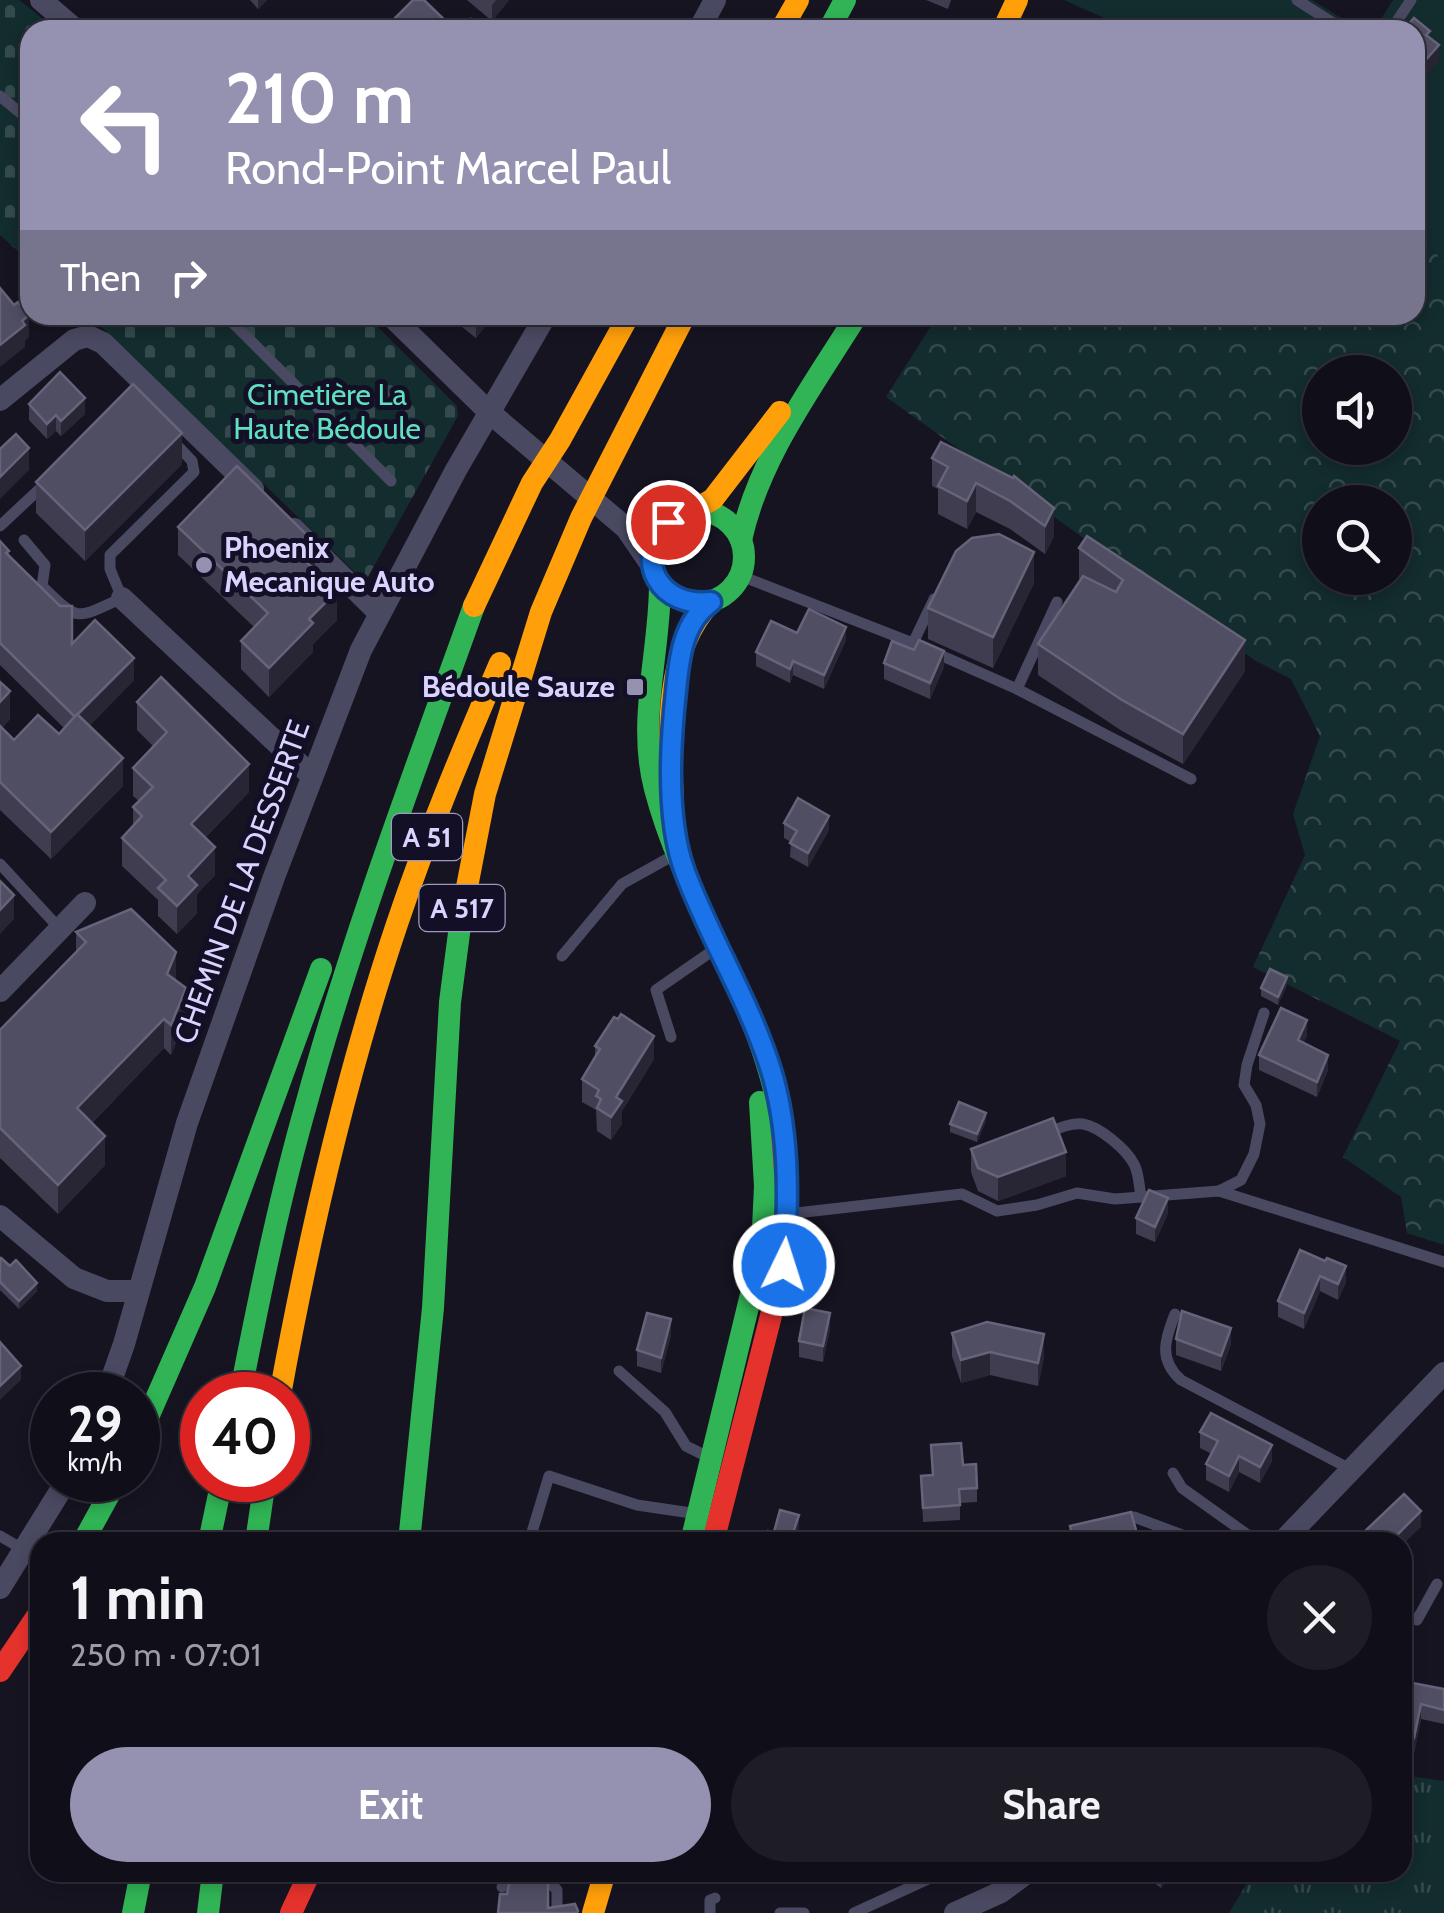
<!DOCTYPE html>
<meta charset="utf-8">
<style>
:root{--surface:#100f19;--page:#1e1d26;--text:#f1f3f6;--muted:#9c9ca2;--line:#302f38;--accent:#9591b1}
body{margin:0;font-family:Cabin,sans-serif;background:var(--page);color:var(--text);height:100vh;display:flex;flex-direction:column;font-size:38px;white-space:nowrap}
*{box-sizing:border-box;margin:0}
p{font-size:32px;color:var(--muted)}
.icon{flex:none;width:55px;height:55px;fill:none;stroke:currentColor;stroke-width:2;stroke-linecap:round;stroke-linejoin:round}
.map{position:relative;flex:1;overflow:hidden}
.sheet{position:absolute;left:30px;top:1532px;width:1382px;height:350px;display:flex;flex-direction:column;background:var(--surface);border-radius:30px;box-shadow:0 5px 15px #0003,0 0 0 2px var(--line)}
.sheet>*{flex:none}
.hud{position:absolute;left:20px;top:20px;width:1405px;height:305px;border-radius:30px;box-shadow:0 5px 15px #0003,0 0 0 2px var(--line);background:#9591b1;color:#fff;overflow:hidden}
.controls{position:absolute;left:1302px;top:355px;display:grid;gap:20px}
.controls a{display:grid;place-items:center;width:110px;height:110px;border-radius:50%;background:var(--surface);box-shadow:0 5px 15px #0003,0 0 0 2px var(--line);font-size:50px}
.speed{position:absolute;left:30px;top:1372px;display:flex;gap:20px;font-size:50px;font-weight:700;text-align:center}
.speed>*{display:grid;place-content:center;width:130px;height:130px;border-radius:50%;background:var(--surface);box-shadow:0 5px 15px #0003,0 0 0 2px var(--line);line-height:1}
.speed small{font-size:25px;font-weight:400}
.speed .limit{border:15px solid #d22;background:#fff;color:#111}
.pin{position:absolute;display:grid;place-items:center;width:85px;height:85px;color:#fff;margin:-42px;border:5px solid #fff;border-radius:50%;box-shadow:0 2px 10px #0007}
.me{position:absolute;width:110px;margin:-55px;rotate:4deg;stroke-linejoin:round;filter:drop-shadow(0 0 8px #0008)}
.turn{display:flex;align-items:center;gap:35px;height:210px;padding:0 40px;font-size:45px}
.turn .icon{width:130px;height:130px;stroke-width:2.5}
.turn b{display:block;font-size:70px;line-height:85px}
.then{display:flex;align-items:center;height:95px;padding:0 40px;background:#0003;gap:20px;font-size:38px}
.round{display:grid;place-items:center;flex:none;width:105px;height:105px;border-radius:52px;background:var(--page)}
.summary{display:flex;align-items:center;justify-content:space-between;height:170px;padding:0 40px}
h1{font-size:60px;font-weight:800;line-height:75px}
.primary-button{display:flex;gap:20px;margin-top:auto;padding:20px 40px}
.primary-button a{flex:1;height:115px;border-radius:60px;background:var(--accent);color:#fff;font-size:40px;font-weight:800;line-height:115px;text-align:center}
.primary-button a+a{background:var(--page);color:var(--text)}
.map>svg:first-child{display:block}
</style>
<div class="map">
<svg width="1444" height="1913" viewBox="0 0 1444 1913">
<defs>
<pattern id="grass-tufts" width="24" height="20" patternUnits="userSpaceOnUse" patternTransform="scale(2.5)"><rect width="24" height="20" fill="#132c2d"/><path d="M3 7l-1-3M5 7V3M7 7l1-3M15 17l-1-3M17 17v-4M19 17l1-3" fill="none" stroke="#354a4c"/></pattern>
<pattern id="forest-crowns" width="20" height="18" patternUnits="userSpaceOnUse" patternTransform="scale(2.5)"><rect width="20" height="18" fill="#132c2d"/><path d="M2 6a3 3 0 1 1 6 0M12 15a3 3 0 1 1 6 0" fill="none" stroke="#354a4c"/></pattern>
<pattern id="cemetery-stones" width="16" height="16" patternUnits="userSpaceOnUse" patternTransform="scale(2.5)"><rect width="16" height="16" fill="#132c2d"/><path d="M2 7V4a2 2 0 0 1 4 0v3zM10 15v-3a2 2 0 0 1 4 0v3z" fill="#354a4c"/></pattern>
</defs>
<rect width="100%" height="100%" fill="#161421"/>
<path fill="url(#grass-tufts)" d="M1403,1775L1444,1781V1913H1229L1253,1873L1402,1872Z"/>
<path fill="url(#forest-crowns)" fill-rule="evenodd" d="M1415,234L1444,261V1245L1407,1233L1401,1197L1343,1157L1400,1041L1253,967L1305,855L1293,814L1320,736L1291,679L1256,661L886,397L938,315H1415ZM1320,372H1395V448H1320ZM1320,502H1395V578H1320Z"/>
<g fill="url(#cemetery-stones)">
<path d="M0,0H19L57,30H30V262L0,235Z"/>
<path d="M89,315H366L457,406L458,416L365,582Z"/>
</g>
<g fill="#132c2d">
<path d="M1064,0H1312L1361,30H1131Z"/>
<path d="M1393,0H1444V261L1415,234V30H1374Z"/>
</g>
<g fill="none" stroke-linecap="round" stroke-linejoin="round">
<g stroke="#4a4962" stroke-width="11">
<path d="M1297,0L1344,30"/>
<path d="M1391,30L1411,0"/>
<path d="M0,96L30,121"/>
<path d="M225,315L391,481"/>
<path d="M0,526L47,482"/>
<path d="M24,540L45,565L42,586C80,623 75,619 122,598L110,569V555L194,472L192,461L171,439"/>
<path d="M741,576L913,643L1017,689L1191,779"/>
<path d="M913,643L934,599"/>
<path d="M1017,689L1057,602"/>
<path d="M0,864L60,929"/>
<path d="M562,956L622,884L676,854"/>
<path d="M671,1037L656,990L715,949"/>
<path d="M1044,1135C1055,1130 1070,1122 1083,1124C1100,1127 1126,1149 1134,1164C1139,1173 1139,1186 1141,1197"/>
<path d="M1219,1191L1241,1180L1254,1154L1260,1124L1256,1105L1244,1085L1247,1065L1264,1013"/>
<path d="M788,1214L962,1194L997,1211L1037,1205L1077,1193L1115,1199L1219,1191L1444,1262"/>
<path d="M1175,1314C1165,1339 1158,1360 1181,1380L1352,1470"/>
<path d="M619,1371L665,1412L686,1446L708,1457"/>
<path d="M1173,1473L1182,1488L1252,1538L1253,1542"/>
<path d="M1120,1520L1134,1517L1201,1542"/>
<path d="M0,1536L24,1550"/>
<path d="M529,1542L549,1476L637,1505L698,1514"/>
<path d="M1402,1613L1417,1620L1437,1584"/>
<path d="M502,1887C522,1875 540,1871 557,1890V1913"/>
<path d="M710,1913V1900L715,1898"/>
<path d="M780,1913H804"/>
<path d="M854,1913L939,1874"/>
</g>
<g stroke="#4a4962" stroke-width="22">
<path d="M41,0L76,30"/>
<path d="M699,30L715,0"/>
<path d="M390,315L489,412L626,528L652,566"/>
<path d="M0,400L74,340L88,336L103,343L253,489"/>
<path d="M626,528H646L668,522"/>
<path d="M294,529L379,613"/>
<path d="M122,598L312,776"/>
<path d="M0,991L85,903"/>
<path d="M0,1216L74,1278L107,1291H138"/>
<path d="M106,1395L124,1344L187,1123L274,877L361,650L456,470L546,315"/>
<path d="M1282,1542L1444,1373"/>
<path d="M0,1588L67,1480"/>
<path d="M955,1913L1001,1892L1028,1872"/>
</g>
<g stroke="#30b455" stroke-width="22">
<path d="M829,30L845,0"/>
<circle cx="698" cy="557" r="46"/>
<path d="M741,540C759,457 813,386 857,315"/>
<path d="M660,584C660,652 637,721 655,789C686,908 767,1010 782,1132"/>
<path d="M240,1395C259,1298 279,1200 306,1105C352,936 415,771 474,606"/>
<path d="M138,1440L205,1287L321,969"/>
<path d="M83,1542L117,1480"/>
<path d="M209,1542L222,1480"/>
<path d="M256,1542L265,1480"/>
<path d="M409,1542L433,1308L450,1002L461,918"/>
<path d="M691,1542L762,1249L765,1186L760,1102"/>
<path d="M133,1913L141,1872"/>
<path d="M208,1913L213,1872"/>
</g>
<g stroke="#ff9f0a" stroke-width="22">
<path d="M781,30L798,0"/>
<path d="M1003,30L1017,0"/>
<path d="M691,512L713,499L780,412"/>
<path d="M474,606L532,483L560,440L629,315"/>
<path d="M673,798C669,733 663,653 711,602"/>
<path d="M461,918L485,794L541,612L581,518L685,315"/>
<path d="M280,1395C309,1236 345,1078 397,924C427,835 463,749 500,663"/>
<path d="M593,1913L605,1872"/>
</g>
<g stroke="#e5322d" stroke-width="22">
<path d="M713,1542L784,1265L788,1214L782,1132"/>
<path d="M0,1671L40,1612"/>
<path d="M291,1913L310,1872"/>
</g>
</g>
<g fill="#403d50">
<path d="M250,0H267L258,9Z"/>
<path d="M467,0H509L492,21Z"/>
<path d="M926,0H951L948,9Z"/>
<path d="M447,315H494L476,338Z"/>
<path d="M29,404L85,414L61,436L56,431L47,439L29,420Z"/>
<path d="M932,458L1013,478L1054,536L1045,554L1010,529L976,512L967,529L938,514V489L932,486Z"/>
<path d="M182,464L85,561L36,513V482Z"/>
<path d="M178,527L315,571L337,620L313,644V652L269,697L241,669V641L254,627L178,555Z"/>
<path d="M0,541L72,644L134,680L90,725L123,786L51,859L0,810V682L10,719L2,728L14,740L59,734L64,728L0,665Z"/>
<path d="M1079,548L1245,671L1183,764L1122,731L1038,675V644L1081,580L1079,579Z"/>
<path d="M1034,583L993,668L928,639V608Z"/>
<path d="M797,633L846,640L824,689L793,675L790,683L756,666V652Z"/>
<path d="M884,663L944,667L930,699L884,679Z"/>
<path d="M137,702L249,792L205,838L215,875L197,894V913L177,934L158,916V900L122,866V838L133,826V807L139,801L133,796V768L153,746L137,730Z"/>
<path d="M784,823L829,830L808,867L790,857L791,842L784,838Z"/>
<path d="M76,932L176,980L186,1017L171,1055L164,1048L92,1123L105,1165L58,1214L0,1158V1030L76,952Z"/>
<path d="M1287,985L1278,1005L1261,996V988Z"/>
<path d="M1307,1036L1303,1042L1328,1070L1317,1097L1259,1070V1055Z"/>
<path d="M595,1046L654,1059L622,1111V1124L611,1140L597,1131L596,1110L582,1102V1079L595,1056Z"/>
<path d="M986,1121L977,1142L950,1132V1124Z"/>
<path d="M971,1149L1066,1176L998,1201L978,1191L971,1172Z"/>
<path d="M1168,1213L1155,1242L1136,1234V1218Z"/>
<path d="M1300,1250L1346,1282L1338,1300L1320,1291L1304,1329L1278,1317V1301Z"/>
<path d="M0,1259L37,1291L19,1309L0,1290Z"/>
<path d="M830,1329L823,1362L799,1357V1341Z"/>
<path d="M952,1333L1044,1357L1038,1386L990,1375L961,1383L952,1356Z"/>
<path d="M671,1335L661,1373L637,1366V1350Z"/>
<path d="M1176,1339L1231,1344L1221,1371L1176,1355Z"/>
<path d="M1200,1432L1272,1461L1260,1483L1239,1472L1229,1492L1206,1480V1464L1212,1454L1200,1448Z"/>
<path d="M931,1445L963,1465L977,1488V1502L960,1503V1520L923,1522L921,1476L932,1475Z"/>
<path d="M1402,1681L1444,1689V1724L1421,1719L1414,1753L1402,1751Z"/>
<path d="M1140,1872H1173L1161,1888Z"/>
</g>
<g fill="#282635">
<path d="M258,0H267L258,9Z"/>
<path d="M496,0H509L492,21V5Z"/>
<path d="M1439,45V61L1415,88V72Z"/>
<path d="M29,315V337L25,341V347L0,367V345L22,321Z"/>
<path d="M476,315H494L476,338Z"/>
<path d="M85,398V414L61,436V421Z"/>
<path d="M56,415V431L47,439V424Z"/>
<path d="M182,433V464L85,561V530Z"/>
<path d="M29,448V470L0,499V477Z"/>
<path d="M976,483V512L967,529V501Z"/>
<path d="M1054,508V536L1045,554V526Z"/>
<path d="M315,543V571L301,557Z"/>
<path d="M1034,552V583L993,668V637Z"/>
<path d="M337,591V620L313,644V652L269,697V668L309,619Z"/>
<path d="M846,627V640L824,689V675Z"/>
<path d="M1245,640V671L1183,764V734Z"/>
<path d="M944,651V667L930,699V683Z"/>
<path d="M134,658V680L76,740V717Z"/>
<path d="M793,661V675L790,683V669Z"/>
<path d="M10,691V719L0,730V702Z"/>
<path d="M123,758V786L51,859V832Z"/>
<path d="M249,764V792L191,852V824Z"/>
<path d="M829,816V830L808,867V853Z"/>
<path d="M215,847V875L197,894V913L177,934V906L188,876Z"/>
<path d="M14,895V919L0,934V910Z"/>
<path d="M176,952V981L167,974Z"/>
<path d="M1287,977V985L1278,1005V997Z"/>
<path d="M186,988V1017L171,1055V1025Z"/>
<path d="M164,1019V1048L77,1138V1108Z"/>
<path d="M1307,1020V1036L1298,1055V1040Z"/>
<path d="M654,1036V1059L622,1111V1124L611,1140V1117L616,1097Z"/>
<path d="M1328,1055V1070L1317,1097V1082Z"/>
<path d="M986,1113V1121L977,1142V1134Z"/>
<path d="M105,1136V1165L58,1214V1185Z"/>
<path d="M1066,1152V1176L998,1201V1177Z"/>
<path d="M1168,1198V1213L1155,1242V1227Z"/>
<path d="M1346,1266V1282L1338,1300V1284Z"/>
<path d="M1320,1276V1291L1304,1329V1313Z"/>
<path d="M37,1283V1291L19,1309V1301Z"/>
<path d="M830,1313V1329L823,1362V1346Z"/>
<path d="M671,1319V1335L661,1373V1358Z"/>
<path d="M1231,1328V1344L1221,1371V1356Z"/>
<path d="M1044,1334V1357L1038,1386V1363Z"/>
<path d="M990,1352V1375L961,1383V1360Z"/>
<path d="M21,1366V1380L0,1400V1386Z"/>
<path d="M1272,1445V1461L1260,1483V1467Z"/>
<path d="M1239,1456V1472L1229,1492V1476Z"/>
<path d="M1421,1511V1527L1402,1545V1542H1391Z"/>
<path d="M799,1515V1531L795,1542H790Z"/>
<path d="M1421,1704V1719L1414,1753V1738Z"/>
<path d="M1161,1872H1173L1161,1888Z"/>
</g>
<g fill="#504e63" stroke="#66637b" stroke-width="2.5">
<path d="M413,0H424L455,30H383Z"/>
<path d="M1414,18L1430,31L1426,35L1439,45L1415,72V30H1403Z"/>
<path d="M471,19L483,30H461Z"/>
<path d="M582,21L590,30H574Z"/>
<path d="M0,288L14,305L18,302L29,315L22,321L25,325L0,345Z"/>
<path d="M60,372L85,398L61,421L56,415L47,424L29,404Z"/>
<path d="M133,384L182,433L85,530L36,482Z"/>
<path d="M16,434L29,448L0,477V449Z"/>
<path d="M941,442L1013,478L1014,476L1054,508L1045,526L1010,501L976,483L967,501L938,486L948,467L932,458Z"/>
<path d="M237,466L315,543L301,557L337,591L309,619L313,623L269,668L241,641L268,613L178,527Z"/>
<path d="M999,534L1034,552L993,637L928,608L956,551L972,538Z"/>
<path d="M1087,536L1245,640L1183,734L1122,700L1038,644L1083,576L1116,592L1123,580L1079,548Z"/>
<path d="M0,541L9,551L6,553L60,606H72V644L95,620L134,658L75,717L0,643Z"/>
<path d="M809,609L846,627L824,675L793,661L790,669L756,652L771,621L797,633Z"/>
<path d="M919,640L944,651L930,683L884,663L892,641L914,650Z"/>
<path d="M161,677L249,764L191,824L215,847L188,876L197,885L177,906L158,888L166,880L122,838L142,816L133,807L153,787L133,768L167,732L137,702Z"/>
<path d="M0,682L10,691L0,702Z"/>
<path d="M77,714L123,758L51,832L0,782V726L14,740L38,715L59,734Z"/>
<path d="M798,798L829,816L808,853L790,843L797,831L784,823Z"/>
<path d="M0,881L14,895L0,910Z"/>
<path d="M131,909L176,952L167,974L186,988L171,1025L164,1019L77,1108L105,1136L58,1185L0,1128V1030L86,942L76,932Z"/>
<path d="M1270,969L1287,977L1278,997L1261,988Z"/>
<path d="M1281,1008L1307,1020L1298,1040L1328,1055L1317,1082L1259,1055Z"/>
<path d="M621,1014L654,1036L616,1097L622,1101L611,1117L597,1108L601,1099L596,1096L599,1090L582,1079L600,1049L595,1046L614,1017L618,1019Z"/>
<path d="M959,1102L986,1113L977,1134L950,1124Z"/>
<path d="M1053,1118L1066,1152L998,1177L978,1168L971,1149Z"/>
<path d="M1149,1190L1168,1198L1155,1227L1136,1218Z"/>
<path d="M1300,1250L1325,1261L1327,1258L1346,1266L1338,1284L1320,1276L1304,1313L1278,1301Z"/>
<path d="M1,1258L10,1266L16,1260L37,1283L19,1301L0,1282V1259Z"/>
<path d="M805,1308L830,1313L823,1346L799,1341Z"/>
<path d="M1182,1311L1231,1328L1221,1356L1176,1339Z"/>
<path d="M647,1313L671,1319L661,1358L637,1350Z"/>
<path d="M987,1322L1044,1334L1038,1363L990,1352L961,1360L952,1333Z"/>
<path d="M0,1342L21,1366L0,1386Z"/>
<path d="M1211,1413L1272,1445L1260,1467L1239,1456L1229,1476L1206,1464L1218,1441L1200,1432Z"/>
<path d="M961,1443L963,1465L976,1464L977,1488L959,1489L960,1505L923,1508L921,1476L933,1475L931,1445Z"/>
<path d="M1404,1494L1421,1511L1391,1541L1393,1542H1367L1370,1540L1363,1533Z"/>
<path d="M780,1510L799,1515L790,1542H765L768,1531L774,1532Z"/>
<path d="M1131,1512L1139,1541L1074,1542L1070,1526Z"/>
<path d="M1402,1681L1444,1689V1710L1421,1704L1414,1738L1402,1736Z"/>
<path d="M522,1874L544,1877L548,1880V1908L575,1904L578,1911L577,1913H498L500,1894H507L510,1880Z"/>
</g>
<g fill="none" stroke-linecap="round" stroke-linejoin="round">
<defs>
<path id="route" d="M668,522C632,562 661,608 711,602C683,622 679,658 676,691C670,745 666,821 685,872C709,936 746,996 768,1061C790,1125 789,1198 784,1265"/>
</defs>
<use href="#route" stroke="#114b97" stroke-width="25"/>
<use href="#route" stroke="#1a73e8" stroke-width="18"/>
</g>
<g fill="#9591b1" stroke="#130f26" stroke-width="4">
<circle cx="204" cy="565" r="10"/>
<rect x="625" y="677" width="20" height="20" rx="5"/>
</g>
<g text-anchor="middle" stroke-width="10" stroke-linejoin="round" paint-order="stroke">
<g fill="#130f26" stroke="#9e99be" stroke-width="2.5">
<rect x="392" y="814" width="70" height="46" rx="8"/>
<rect x="419.5" y="885" width="85" height="46" rx="8"/>
</g>
<g font-size="28" font-weight="bold" fill="#d9d4ff">
<text x="427" y="847">A 51</text>
<text x="462" y="918">A 517</text>
</g>
<g font-size="30" fill="#5fe0c0" stroke="#130f26">
<text x="327" y="405">Cimetière La<tspan x="327" dy="34">Haute Bédoule</tspan></text>
</g>
<g font-size="30" font-weight="bold" fill="#d9d4ff" stroke="#130f26" text-anchor="start">
<text x="224" y="558">Phoenix<tspan x="224" dy="34">Mecanique Auto</tspan></text>
<text x="615" y="697" text-anchor="end">Bédoule Sauze</text>
</g>
<g font-size="30" fill="#d9d4ff" stroke="#130f26">
<text transform="translate(242 882) rotate(-70)" y="10">CHEMIN DE LA DESSERTE</text>
</g>
</g>
</svg>
<div class="controls">
<a><svg class="icon" aria-label="sound" viewBox="0 0 24 24"><path d="M4 9h4l5-4v14l-5-4H4zM17 9q2 3 0 6"/></svg></a>
<a><svg class="icon" aria-label="search" viewBox="0 0 24 24"><circle cx="10" cy="10" r="6"/><path d="M15 15l6 6"/></svg></a>
</div>
<div class="speed"><div>29<small>km/h</small></div><div class="limit">40</div></div>
<div class="pin" style="left:668px;top:522px;background:#d93025"><svg class="icon" aria-label="arrive" viewBox="0 0 24 24"><path d="M6 21V4h12l-3 4 3 4H6"/></svg></div>
<svg class="me" style="left:784px;top:1265px" viewBox="-20 -20 40 40"><circle r="17" fill="#1a73e8" stroke="#fff" stroke-width="3"/><path d="M0-11L8 9 0 5-8 9z" fill="#fff"/></svg>
<div class="hud">
<div class="turn"><svg class="icon" aria-label="left" viewBox="0 0 24 24"><path d="M17 20v-9H6M10 6l-5 5 5 5"/></svg><div><b>210 m</b>Rond-Point Marcel Paul</div></div>
<div class="then">Then<svg class="icon" aria-label="right" viewBox="0 0 24 24"><path d="M7 20v-9h11M14 6l5 5-5 5"/></svg></div>
</div>
<section class="sheet">
<div class="summary"><div><h1>1 min</h1><p>250 m · 07:01</p></div><a class="round"><svg class="icon" aria-label="close" viewBox="0 0 24 24"><path d="M6 6l12 12M18 6L6 18"/></svg></a></div>
<div class="primary-button"><a>Exit</a><a>Share</a></div>
</section>
</div>
